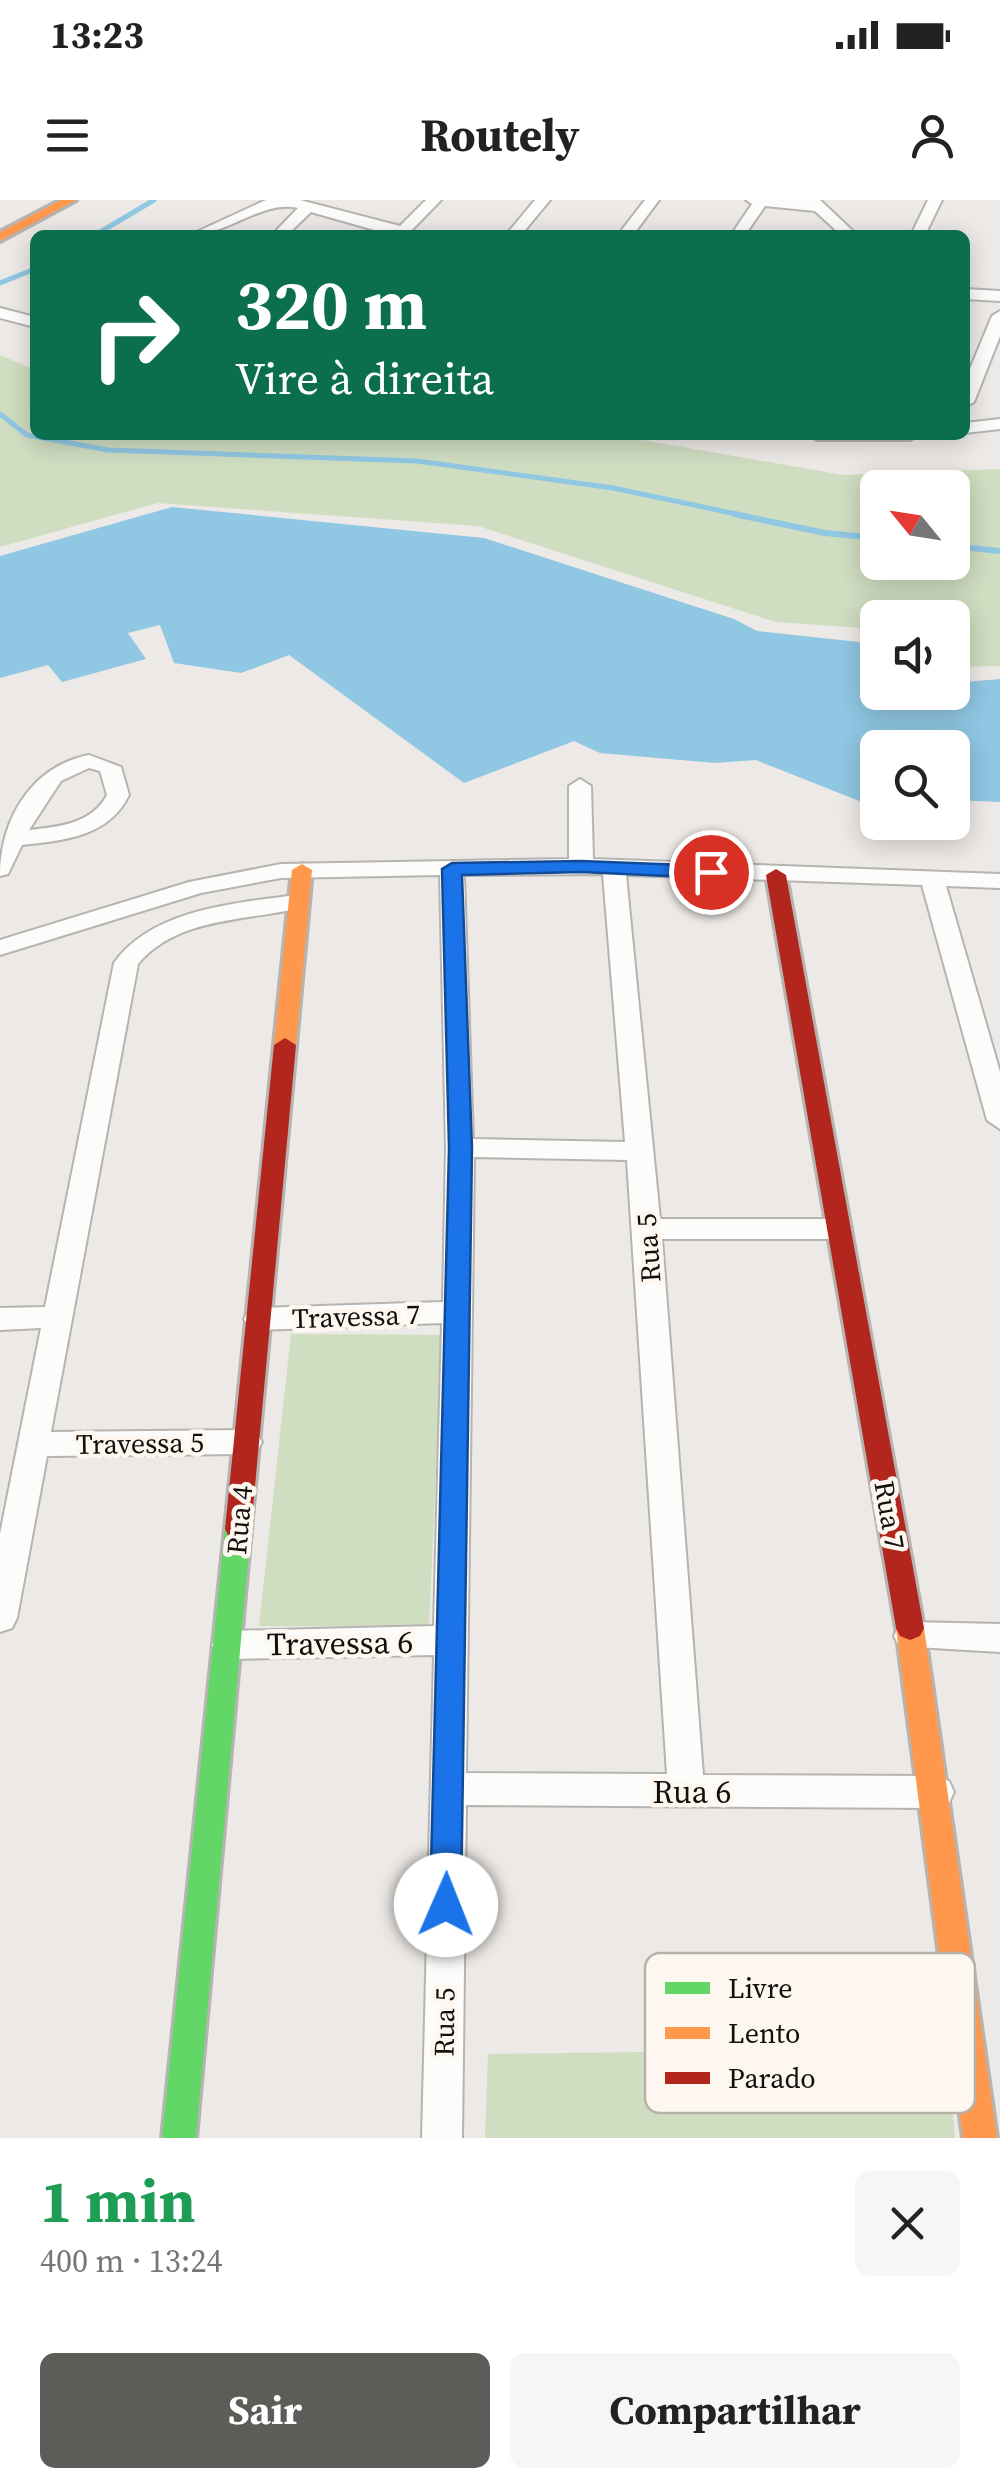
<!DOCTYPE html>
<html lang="pt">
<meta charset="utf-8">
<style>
:root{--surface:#fff;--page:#f6f6f6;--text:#222;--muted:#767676;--accent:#5e5c59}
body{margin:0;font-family:"Source Serif 4",serif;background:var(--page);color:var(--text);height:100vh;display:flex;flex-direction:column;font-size:38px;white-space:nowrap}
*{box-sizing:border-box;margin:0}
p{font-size:32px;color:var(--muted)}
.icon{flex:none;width:55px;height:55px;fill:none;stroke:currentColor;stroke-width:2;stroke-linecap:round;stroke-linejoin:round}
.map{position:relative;height:1938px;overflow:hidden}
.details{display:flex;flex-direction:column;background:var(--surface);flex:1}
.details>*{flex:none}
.banner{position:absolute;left:30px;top:30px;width:940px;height:210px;border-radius:15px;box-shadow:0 5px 25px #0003;background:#0b6e4f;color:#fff;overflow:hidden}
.needle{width:65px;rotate:300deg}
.fabs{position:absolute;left:860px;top:270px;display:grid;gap:20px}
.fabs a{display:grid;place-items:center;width:110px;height:110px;border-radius:15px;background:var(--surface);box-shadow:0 5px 25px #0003;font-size:50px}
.pin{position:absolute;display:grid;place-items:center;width:85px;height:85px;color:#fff;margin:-42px;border:5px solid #fff;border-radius:50%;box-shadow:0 2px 10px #0007}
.me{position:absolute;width:110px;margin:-55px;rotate:1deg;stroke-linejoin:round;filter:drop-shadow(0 0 8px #0008)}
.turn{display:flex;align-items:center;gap:35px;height:210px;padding:0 40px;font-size:45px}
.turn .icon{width:130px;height:130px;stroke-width:2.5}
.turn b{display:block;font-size:70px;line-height:85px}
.round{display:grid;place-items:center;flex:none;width:105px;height:105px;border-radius:15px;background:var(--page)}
.overview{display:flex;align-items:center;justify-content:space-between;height:170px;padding:0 40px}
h1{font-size:60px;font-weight:700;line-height:75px;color:#1e9e55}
.primary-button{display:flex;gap:20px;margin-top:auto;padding:20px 40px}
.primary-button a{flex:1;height:115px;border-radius:15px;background:var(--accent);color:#fff;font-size:40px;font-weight:700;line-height:115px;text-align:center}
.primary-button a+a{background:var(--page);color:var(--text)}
.status{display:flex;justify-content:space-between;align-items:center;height:70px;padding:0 50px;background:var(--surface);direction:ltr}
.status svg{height:28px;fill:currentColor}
header{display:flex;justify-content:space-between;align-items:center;height:130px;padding:0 40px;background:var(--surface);font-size:45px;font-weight:700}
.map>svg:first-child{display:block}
</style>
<div class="status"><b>13:23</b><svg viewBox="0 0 49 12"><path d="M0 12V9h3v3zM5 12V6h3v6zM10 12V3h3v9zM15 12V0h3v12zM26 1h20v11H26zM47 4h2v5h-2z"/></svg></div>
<header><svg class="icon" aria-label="menu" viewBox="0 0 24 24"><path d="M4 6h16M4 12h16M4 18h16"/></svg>Routely<svg class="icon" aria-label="person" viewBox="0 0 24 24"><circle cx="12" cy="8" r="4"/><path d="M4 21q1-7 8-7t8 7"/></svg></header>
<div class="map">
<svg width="1000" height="1938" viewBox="0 0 1000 1938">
<rect width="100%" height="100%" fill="#ece9e6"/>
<g fill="#cfddc1" fill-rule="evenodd">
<path d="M0,155L35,170V235H614L843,275L1000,269V466L953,467L952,418H878L877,429L776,422L478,326L157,303L0,347ZM878,288H952V362H878Z"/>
<path d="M291,1134L442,1135L429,1427L259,1426Z"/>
<path d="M947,1848L955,1938H485L488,1854Z"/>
</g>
<path fill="#90c7e3" d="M172,307L484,338L734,419L757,431L877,444L878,492H952L953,483L1000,479V602L953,600L952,548H878L877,608L756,560L715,563L600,553L574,541L464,583L289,455L241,473L174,463L160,425L128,433L146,459L62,482L48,465L0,478V356Z"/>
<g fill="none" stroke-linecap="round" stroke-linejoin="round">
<g stroke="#90c7e3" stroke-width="5">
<path d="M95,35L154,0"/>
<path d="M0,83L35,69"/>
<path d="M0,214L27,235L108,250L417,261L613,288L746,316"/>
</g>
<g stroke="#90c7e3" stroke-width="6">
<path d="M734,314L825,333L878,338"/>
<path d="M952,346L1000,351"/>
</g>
<defs>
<g id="street">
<path d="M266,0H300L400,26L426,0H441L407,35H392L311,12L287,35H272L298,8C262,0 228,35 190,35Z"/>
<path d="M535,0H550L521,35H506Z"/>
<path d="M645,0H659L633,35H618Z"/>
<path d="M746,0H820L857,35H841L815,11L765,6L745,35H731L752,4Z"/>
<path d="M928,0H942L925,35H911Z"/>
<path d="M965,89L1000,91V101L965,99Z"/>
<path d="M0,108L35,117V127L0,118Z"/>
<path d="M1000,111V136L974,202L965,207V181L992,116Z"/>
<path d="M1000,219V229L965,233V223Z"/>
<path d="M808,235H919L910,240H817Z"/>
<path d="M89,555L121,567L129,595C109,637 64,640 22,645L8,674L0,676C0,620 31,566 89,555ZM89,568L100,571L107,595C92,624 58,627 29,630L61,581Z"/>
<path d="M580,579L591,586L593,659L1000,674V688L946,686L1000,872V929L987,920L922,685L626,675L660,1019H838L852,1029L838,1039H662L703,1575L936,1576L949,1581L954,1592L949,1603L936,1608L466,1605L462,1938H422L434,1455L229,1459L217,1455L212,1445L217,1435L229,1431L434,1426L442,1123L259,1130L249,1127L244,1119L249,1111L259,1108L443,1102L446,948L440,675L281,678L201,693L0,755V740L189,682L281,664L569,659V586ZM603,674L625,942L473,939L464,675ZM474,957L627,960L667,1574L466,1573Z"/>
<path d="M297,695L309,702L305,707C250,721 178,716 138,764L51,1232L246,1230L257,1233L262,1242L257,1251L246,1254L47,1256L17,1418L12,1428L0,1432V1334L41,1128L0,1130V1108L45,1107L114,763C152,709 236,703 297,695Z"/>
<path d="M911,1422L1000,1424V1452L899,1446L894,1436L899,1426Z"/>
</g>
<path id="fast" d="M238,1318L247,1321L251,1329L196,1938H162L225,1329L229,1321Z"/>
<g id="slow">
<path d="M61,0H76L0,41V32Z"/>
<path d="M302,664L312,670L296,845L285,852L274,845L292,670Z"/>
<path d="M910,1416L920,1420L924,1428L997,1938H963L896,1428L900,1420Z"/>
</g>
<g id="jam">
<path d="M776,669L786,675L924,1428L920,1436L910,1440L900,1436L896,1428L766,675Z"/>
<path d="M285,838L296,845L251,1329L247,1337L238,1340L229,1337L225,1329L274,845Z"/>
</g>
</defs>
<use href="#street" stroke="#b6b4b1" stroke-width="4"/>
<use href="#fast" stroke="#b6b4b1" stroke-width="6"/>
<use href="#slow" stroke="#b6b4b1" stroke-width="6"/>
<use href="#jam" stroke="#b6b4b1" stroke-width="6"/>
<use href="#street" fill="#fcfcfb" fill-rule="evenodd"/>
<use href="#fast" fill="#63d668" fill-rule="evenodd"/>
<use href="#slow" fill="#ff974d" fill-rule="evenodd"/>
<use href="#jam" fill="#b3261e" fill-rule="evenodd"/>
</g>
<path fill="#1a73e8" stroke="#114b97" stroke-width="2.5" d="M581,661L711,666L721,672L711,678L581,672L462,675L472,948L461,1705L456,1715L446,1720L435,1715L430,1705L449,948L442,669L452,663Z"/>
<g text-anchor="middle" stroke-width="9" stroke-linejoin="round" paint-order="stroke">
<g font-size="28" fill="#12100d" stroke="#fdf7ef">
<text transform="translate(648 1048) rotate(-94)" y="10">Rua 5</text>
<text transform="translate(356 1116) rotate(-2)" y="10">Travessa 7</text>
<text transform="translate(140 1243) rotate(-1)" y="10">Travessa 5</text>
<text transform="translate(890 1315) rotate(80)" y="10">Rua 7</text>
<text transform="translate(239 1320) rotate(-85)" y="10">Rua 4</text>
<text transform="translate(444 1822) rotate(-89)" y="10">Rua 5</text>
</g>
<g font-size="32" fill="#12100d" stroke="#fdf7ef">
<text transform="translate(340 1443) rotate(-1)" y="11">Travessa 6</text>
<text x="692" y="1603">Rua 6</text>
</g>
</g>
<rect x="645" y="1753" width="330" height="160" rx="15" fill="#fdf7ef" stroke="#b6b2ab" stroke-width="2.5"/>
<rect x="665" y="1782" width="45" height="12" fill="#63d668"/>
<rect x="665" y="1827" width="45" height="12" fill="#ff974d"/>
<rect x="665" y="1872" width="45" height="12" fill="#b3261e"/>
<g font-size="28" fill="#12100d">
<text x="728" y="1798">Livre</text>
<text x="728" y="1843">Lento</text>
<text x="728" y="1888">Parado</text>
</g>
</svg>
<div class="fabs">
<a><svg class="needle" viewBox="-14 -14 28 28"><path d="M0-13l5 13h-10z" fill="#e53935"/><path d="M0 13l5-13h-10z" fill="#767676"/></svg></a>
<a><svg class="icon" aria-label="sound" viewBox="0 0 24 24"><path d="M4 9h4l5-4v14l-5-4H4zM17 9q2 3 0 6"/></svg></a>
<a><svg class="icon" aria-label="search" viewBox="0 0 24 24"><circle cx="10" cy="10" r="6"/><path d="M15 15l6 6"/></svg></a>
</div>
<div class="pin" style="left:711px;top:672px;background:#d93025"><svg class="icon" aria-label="arrive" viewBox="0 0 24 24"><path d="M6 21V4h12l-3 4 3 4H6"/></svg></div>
<svg class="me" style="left:446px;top:1705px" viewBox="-20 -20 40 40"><circle r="19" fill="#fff"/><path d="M0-13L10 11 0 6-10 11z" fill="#1a73e8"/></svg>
<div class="banner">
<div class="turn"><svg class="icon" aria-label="right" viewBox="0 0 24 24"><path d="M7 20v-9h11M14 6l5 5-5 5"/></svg><div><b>320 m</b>Vire à direita</div></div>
</div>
</div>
<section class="details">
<div class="overview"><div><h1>1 min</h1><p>400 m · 13:24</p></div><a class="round"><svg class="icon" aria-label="close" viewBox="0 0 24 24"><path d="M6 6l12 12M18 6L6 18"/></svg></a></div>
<div class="primary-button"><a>Sair</a><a>Compartilhar</a></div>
</section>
